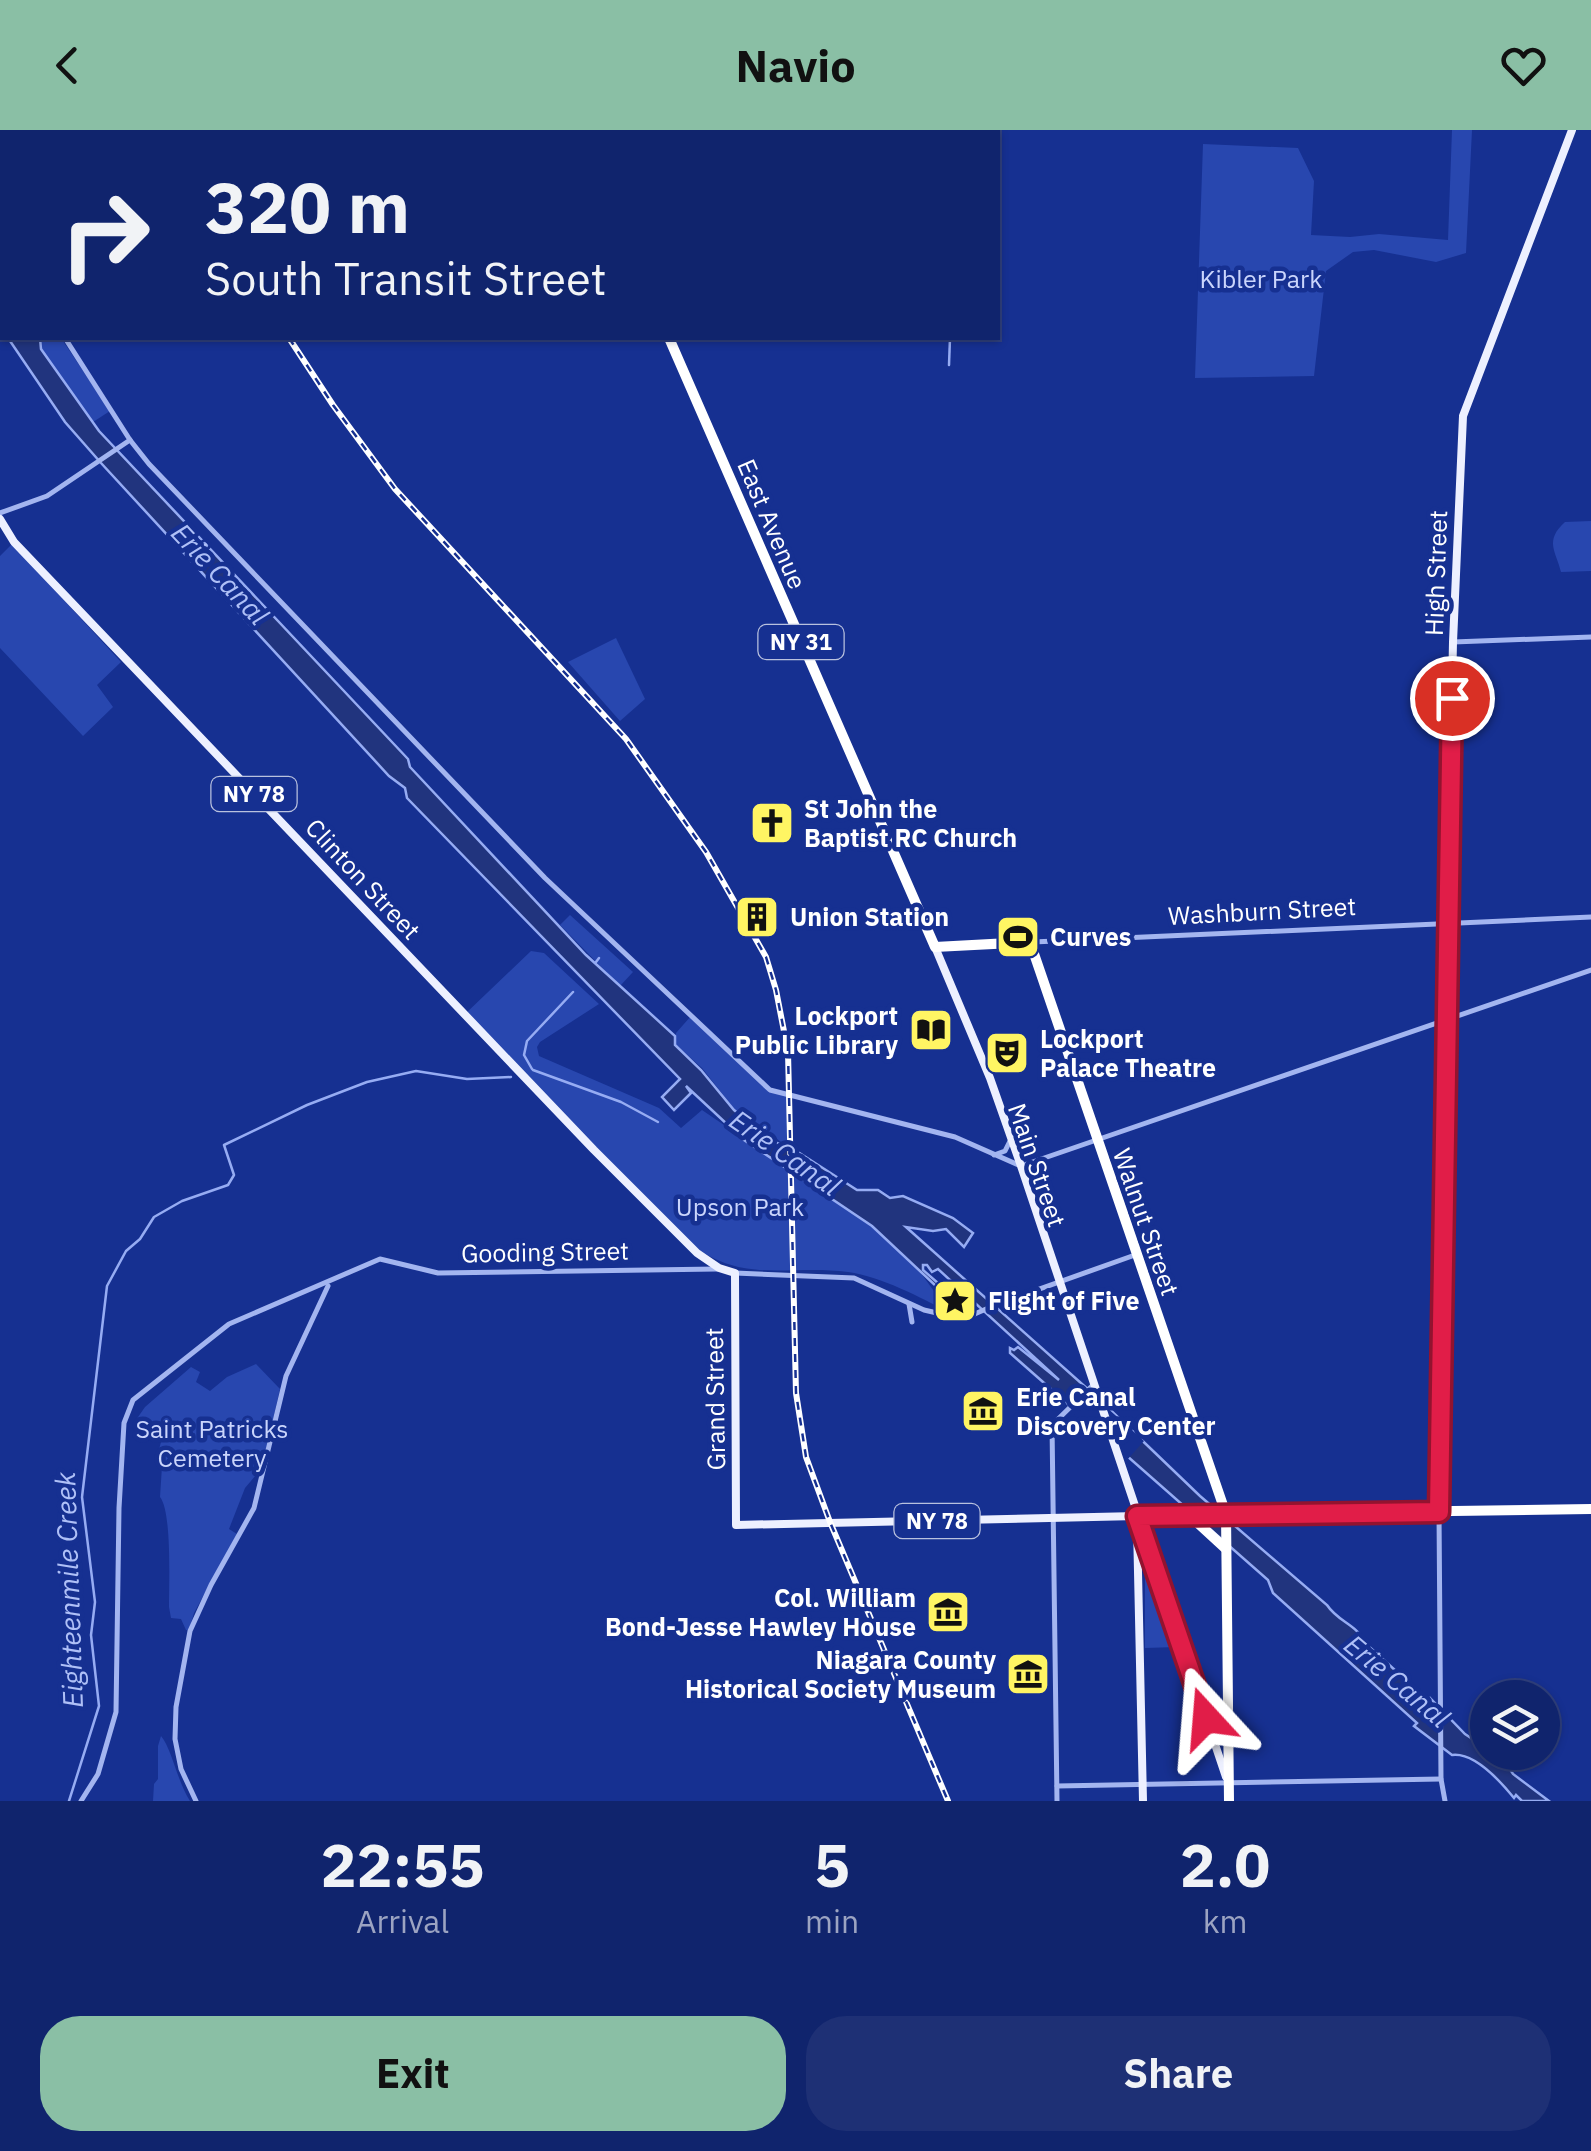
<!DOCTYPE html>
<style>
:root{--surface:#10246d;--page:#1e3075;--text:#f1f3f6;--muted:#9ca4c2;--line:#304180;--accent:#8abfa5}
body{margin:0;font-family:"IBM Plex Sans",sans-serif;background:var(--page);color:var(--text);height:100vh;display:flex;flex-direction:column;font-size:38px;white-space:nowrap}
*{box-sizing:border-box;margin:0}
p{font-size:32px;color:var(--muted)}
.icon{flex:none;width:55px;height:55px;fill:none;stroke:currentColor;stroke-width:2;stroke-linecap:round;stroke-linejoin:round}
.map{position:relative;height:1671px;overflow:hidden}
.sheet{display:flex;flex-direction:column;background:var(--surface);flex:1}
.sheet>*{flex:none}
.top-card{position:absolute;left:0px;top:0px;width:1000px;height:210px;box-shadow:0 2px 8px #0004,0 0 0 2px var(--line);background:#10246d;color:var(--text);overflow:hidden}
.tools{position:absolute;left:1470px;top:1550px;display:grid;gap:20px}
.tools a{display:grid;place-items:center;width:90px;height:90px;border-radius:50%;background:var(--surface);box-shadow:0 2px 8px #0004,0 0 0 2px var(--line);font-size:50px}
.pin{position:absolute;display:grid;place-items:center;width:85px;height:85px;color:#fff;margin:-42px;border:5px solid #fff;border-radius:50%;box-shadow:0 2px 10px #0007}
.me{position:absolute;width:110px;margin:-55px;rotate:341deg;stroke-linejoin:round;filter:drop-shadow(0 0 8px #0008)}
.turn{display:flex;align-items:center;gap:35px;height:210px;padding:0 40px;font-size:45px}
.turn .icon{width:130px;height:130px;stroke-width:2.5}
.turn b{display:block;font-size:70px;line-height:85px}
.eta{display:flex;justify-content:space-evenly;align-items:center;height:170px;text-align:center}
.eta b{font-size:60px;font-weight:700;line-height:70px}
.action{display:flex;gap:20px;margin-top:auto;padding:20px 40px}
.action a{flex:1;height:115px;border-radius:40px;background:var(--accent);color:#111;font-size:40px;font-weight:700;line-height:115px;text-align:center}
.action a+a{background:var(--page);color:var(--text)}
header{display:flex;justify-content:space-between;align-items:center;height:130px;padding:0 40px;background:var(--accent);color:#111;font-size:45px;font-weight:700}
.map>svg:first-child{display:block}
</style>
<header><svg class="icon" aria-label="back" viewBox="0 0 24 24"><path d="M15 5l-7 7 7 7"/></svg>Navio<svg class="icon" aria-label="heart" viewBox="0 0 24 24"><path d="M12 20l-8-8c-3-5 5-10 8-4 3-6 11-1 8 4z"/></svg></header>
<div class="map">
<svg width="1591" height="1671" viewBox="0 0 1591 1671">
<rect width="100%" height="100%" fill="#163091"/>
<g fill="#2847af">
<path d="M1452,0H1472L1466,123L1436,132L1374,120L1353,122L1326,141L1314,246L1195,248L1203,14L1298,18L1314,51L1311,105L1350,107L1379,104L1448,110Z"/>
<path d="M40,208H61L110,281L93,292L41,219Z"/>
<path d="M1591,391V441L1561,442C1556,421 1544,411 1565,392Z"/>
<path d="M12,414L121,532L97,555L113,577L83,606L0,518V426Z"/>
<path d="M616,508L645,569L620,591L568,532Z"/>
<path d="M570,785L633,842L620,856L560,795Z"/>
<path d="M531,821L544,823L599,874L540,912L537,917L539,926L659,978L681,998L702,980L872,1096L920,1142L950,1183C920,1167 882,1147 848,1142C791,1134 746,1154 695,1117L464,885Z"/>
<path d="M691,886L770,961L787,965V1016L735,980L702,938L675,914L676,903Z"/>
<path d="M256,1234L280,1259L262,1338L245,1358L229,1399L237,1404L194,1483L189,1500H186L181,1489L171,1488L169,1477C169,1454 172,1382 160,1367L162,1336L157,1327L161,1312L136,1290L145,1277L191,1237L200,1242L196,1252L210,1261L227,1247Z"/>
<path d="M1147,1434L1150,1436L1177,1517L1145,1518V1436Z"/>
<path d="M161,1606C172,1619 177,1651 190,1671H153L154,1654L158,1649V1616Z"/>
</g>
<path fill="#21347e" stroke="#96acf3" stroke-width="2.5" d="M8,208H40L41,219L99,301L408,629L410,637L586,825L675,906V915L701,940L734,980L770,1010L798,1022L857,1060H878L890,1068L903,1066L953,1088L973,1103L964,1117L946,1099L933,1101L906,1097L1100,1270L1200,1366L1327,1475C1338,1492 1358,1495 1365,1513L1428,1570L1430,1568L1465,1604L1504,1630L1513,1644L1549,1671H1522L1516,1665L1514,1668C1501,1652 1475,1622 1452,1625L1414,1596L1417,1593L1273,1463L1268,1450L1010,1223V1218L1014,1220L1018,1217L1059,1250L938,1139L932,1142L927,1135H923V1140L939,1154L937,1157L872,1096L744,1010L686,956L691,963L674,980L662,967L680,949L407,668L405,658L389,646L101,333L65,292Z"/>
<path fill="#163091" d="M1085,1258L1144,1311L1127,1330L1067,1278Z"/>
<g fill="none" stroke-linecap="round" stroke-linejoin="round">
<g stroke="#96acf3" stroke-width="2.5">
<path d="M967,0V2"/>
<path d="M949,235L950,208"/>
<path d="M596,832L599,828"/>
<path d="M532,939L524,925L527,911L573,862"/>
<path d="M533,940L621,972L658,992"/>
<path d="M69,1671L99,1576L91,1505L95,1472L82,1367L107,1156L126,1121L140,1109L154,1087L182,1071L228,1055L234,1045L224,1015L307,975L367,952L416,941L467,949L511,947"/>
</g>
<g stroke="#a3b5f0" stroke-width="5">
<path d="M0,88L2,96"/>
<path d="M65,208L130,310L149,334L545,748L770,960L955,1007L1021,1036L1591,840"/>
<path d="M0,383L47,366L130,310"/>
<path d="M1453,512L1591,507"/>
<path d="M1033,812L1591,787"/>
<path d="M994,1025L1005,1021L1010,1011"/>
<path d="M735,1143L854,1148L924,1180L963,1189L1000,1173L1135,1125"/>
<path d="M909,1174L912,1192"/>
<path d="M1439,1382L1441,1649L1445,1671"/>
<path d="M1057,1656L1441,1649"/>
<path d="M81,1671L98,1644L116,1582L119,1378L124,1293L133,1270L229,1194L380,1129L438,1143L717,1139"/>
<path d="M196,1671L181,1639L175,1609L176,1577L190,1501L211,1455L254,1378L286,1246L328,1156"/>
<path d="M1057,1671L1052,1295L1094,1254"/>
</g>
<g stroke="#edf0ff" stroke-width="8">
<path d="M0,389L14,412L594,1020L697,1123L719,1138L735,1143L736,1395L1226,1384"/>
<path d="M935,817L990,948L1021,1036L1226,1647"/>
<path d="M1439,1382L1447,791L1453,512L1463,286L1572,0"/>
<path d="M1137,1396L1143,1671"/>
</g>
<g stroke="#fff" stroke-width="10">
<path d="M553,0L555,2"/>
<path d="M669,208L935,817L1030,812L1226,1384L1229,1671"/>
<path d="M1226,1384L1591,1379"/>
<path d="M1189,1385L1225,1418"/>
</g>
<defs>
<g id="rail">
<path d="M187,0L188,2"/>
<path d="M289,208L333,275L395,359L626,609L706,722L766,827L776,860L788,922L796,1263L806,1327L830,1392L948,1671"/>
</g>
</defs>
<use href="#rail" stroke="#fff" stroke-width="6"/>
<use href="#rail" stroke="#163091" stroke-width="2.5" stroke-dasharray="8" stroke-linecap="butt"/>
</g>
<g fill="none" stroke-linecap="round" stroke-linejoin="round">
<defs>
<path id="route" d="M1206,1588L1137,1386L1439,1382L1452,568"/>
</defs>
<use href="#route" stroke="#92132f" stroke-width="25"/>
<use href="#route" stroke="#e11d48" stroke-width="18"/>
</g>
<defs>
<symbol id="church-square" viewBox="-11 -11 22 22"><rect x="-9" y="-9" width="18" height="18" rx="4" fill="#fff563" stroke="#163091"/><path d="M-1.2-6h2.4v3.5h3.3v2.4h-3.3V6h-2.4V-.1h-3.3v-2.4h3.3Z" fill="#111"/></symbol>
<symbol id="building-square" viewBox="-11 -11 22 22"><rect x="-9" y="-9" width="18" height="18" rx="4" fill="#fff563" stroke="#163091"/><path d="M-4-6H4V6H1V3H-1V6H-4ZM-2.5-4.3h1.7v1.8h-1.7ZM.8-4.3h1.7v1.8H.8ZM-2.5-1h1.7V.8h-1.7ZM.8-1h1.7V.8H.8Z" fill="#111"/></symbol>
<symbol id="stadium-square" viewBox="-11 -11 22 22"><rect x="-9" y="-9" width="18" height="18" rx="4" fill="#fff563" stroke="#163091"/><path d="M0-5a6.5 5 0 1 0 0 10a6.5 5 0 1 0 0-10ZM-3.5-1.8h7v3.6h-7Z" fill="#111"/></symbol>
<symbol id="library-square" viewBox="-11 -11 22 22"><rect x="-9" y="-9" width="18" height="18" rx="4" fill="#fff563" stroke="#163091"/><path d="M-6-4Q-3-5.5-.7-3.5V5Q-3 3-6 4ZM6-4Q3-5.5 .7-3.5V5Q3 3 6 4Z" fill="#111"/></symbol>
<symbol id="theatre-square" viewBox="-11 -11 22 22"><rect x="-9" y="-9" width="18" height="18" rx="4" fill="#fff563" stroke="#163091"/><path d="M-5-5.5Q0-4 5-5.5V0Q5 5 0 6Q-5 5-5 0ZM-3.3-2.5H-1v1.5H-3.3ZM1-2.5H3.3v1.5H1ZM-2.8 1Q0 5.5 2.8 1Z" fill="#111"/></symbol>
<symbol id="sight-square" viewBox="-11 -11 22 22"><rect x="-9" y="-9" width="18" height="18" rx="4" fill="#fff563" stroke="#163091"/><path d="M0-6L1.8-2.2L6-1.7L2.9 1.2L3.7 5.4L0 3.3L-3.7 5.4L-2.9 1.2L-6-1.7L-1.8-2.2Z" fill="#111"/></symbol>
<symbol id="museum-square" viewBox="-11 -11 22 22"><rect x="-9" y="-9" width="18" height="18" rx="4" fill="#fff563" stroke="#163091"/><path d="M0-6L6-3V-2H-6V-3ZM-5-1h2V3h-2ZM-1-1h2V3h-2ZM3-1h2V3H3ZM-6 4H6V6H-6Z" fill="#111"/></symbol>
</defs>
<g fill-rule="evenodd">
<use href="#church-square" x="747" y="668" width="50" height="50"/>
<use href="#building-square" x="732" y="762" width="50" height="50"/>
<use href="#stadium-square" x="993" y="782" width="50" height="50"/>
<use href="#library-square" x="906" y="875" width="50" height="50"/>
<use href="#theatre-square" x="982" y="898" width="50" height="50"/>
<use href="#sight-square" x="930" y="1146" width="50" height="50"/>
<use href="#museum-square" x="958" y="1256" width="50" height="50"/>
<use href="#museum-square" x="923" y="1457" width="50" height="50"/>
<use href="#museum-square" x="1003" y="1519" width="50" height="50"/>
</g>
<g text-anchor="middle" stroke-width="9" stroke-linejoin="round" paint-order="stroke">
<g fill="#163091" stroke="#b9c1de" stroke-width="2.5">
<rect x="758.5" y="495" width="85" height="34" rx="8"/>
<rect x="211.5" y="647" width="85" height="34" rx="8"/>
<rect x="894.5" y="1374" width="85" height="34" rx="8"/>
</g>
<g font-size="22" font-weight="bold" fill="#fff">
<text x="801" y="520">NY 31</text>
<text x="254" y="672">NY 78</text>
<text x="937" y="1399">NY 78</text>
</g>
<g font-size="25" fill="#cad5fc" stroke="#163091">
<text x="1261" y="158">Kibler Park</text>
<text x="740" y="1086">Upson Park</text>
<text x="212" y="1308">Saint Patricks<tspan x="212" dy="29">Cemetery</tspan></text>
</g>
<g font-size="25" fill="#fff" stroke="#163091">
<text transform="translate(772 394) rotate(67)" y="9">East Avenue</text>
<text transform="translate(1436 443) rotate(-88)" y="9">High Street</text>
<text transform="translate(363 749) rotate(47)" y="9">Clinton Street</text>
<text transform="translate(1262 781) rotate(-3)" y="9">Washburn Street</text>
<text transform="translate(1037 1035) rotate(71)" y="9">Main Street</text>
<text transform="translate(1146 1092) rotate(71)" y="9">Walnut Street</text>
<text transform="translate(545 1122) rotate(-1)" y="9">Gooding Street</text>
<text transform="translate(715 1269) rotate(-91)" y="9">Grand Street</text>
</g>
<g font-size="25" font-weight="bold" fill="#fff" stroke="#163091" text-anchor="start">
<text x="804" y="688">St John the<tspan x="804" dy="29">Baptist RC Church</tspan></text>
<text x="790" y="796">Union Station</text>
<text x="1050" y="816">Curves</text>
<text x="898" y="895" text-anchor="end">Lockport<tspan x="898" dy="29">Public Library</tspan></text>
<text x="1040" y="918">Lockport<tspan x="1040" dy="29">Palace Theatre</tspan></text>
<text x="988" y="1180">Flight of Five</text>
<text x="1016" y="1276">Erie Canal<tspan x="1016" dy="29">Discovery Center</tspan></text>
<text x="916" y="1477" text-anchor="end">Col. William<tspan x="916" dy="29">Bond-Jesse Hawley House</tspan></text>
<text x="996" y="1539" text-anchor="end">Niagara County<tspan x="996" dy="29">Historical Society Museum</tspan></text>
</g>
<g font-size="28" font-style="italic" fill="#afc0f7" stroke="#163091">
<text transform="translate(220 444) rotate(47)" y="10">Erie Canal</text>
<text transform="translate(785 1023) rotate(35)" y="10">Erie Canal</text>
<text transform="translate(69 1460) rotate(-92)" y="10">Eighteenmile Creek</text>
<text transform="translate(1397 1551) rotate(40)" y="10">Erie Canal</text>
</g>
</g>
</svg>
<div class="tools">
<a><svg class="icon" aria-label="layers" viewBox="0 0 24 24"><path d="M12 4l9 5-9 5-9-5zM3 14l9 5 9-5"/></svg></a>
</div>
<div class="pin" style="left:1452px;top:568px;background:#d93025"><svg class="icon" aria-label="arrive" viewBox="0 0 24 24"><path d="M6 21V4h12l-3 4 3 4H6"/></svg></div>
<svg class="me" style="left:1206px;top:1588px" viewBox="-20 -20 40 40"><path d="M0-17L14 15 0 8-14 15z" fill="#e11d48" stroke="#fff" stroke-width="4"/></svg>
<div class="top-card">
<div class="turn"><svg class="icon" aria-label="right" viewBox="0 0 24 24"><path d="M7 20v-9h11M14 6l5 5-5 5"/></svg><div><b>320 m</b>South Transit Street</div></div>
</div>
</div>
<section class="sheet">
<div class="eta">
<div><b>22:55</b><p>Arrival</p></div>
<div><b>5</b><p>min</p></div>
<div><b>2.0</b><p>km</p></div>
</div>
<div class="action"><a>Exit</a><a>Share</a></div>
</section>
